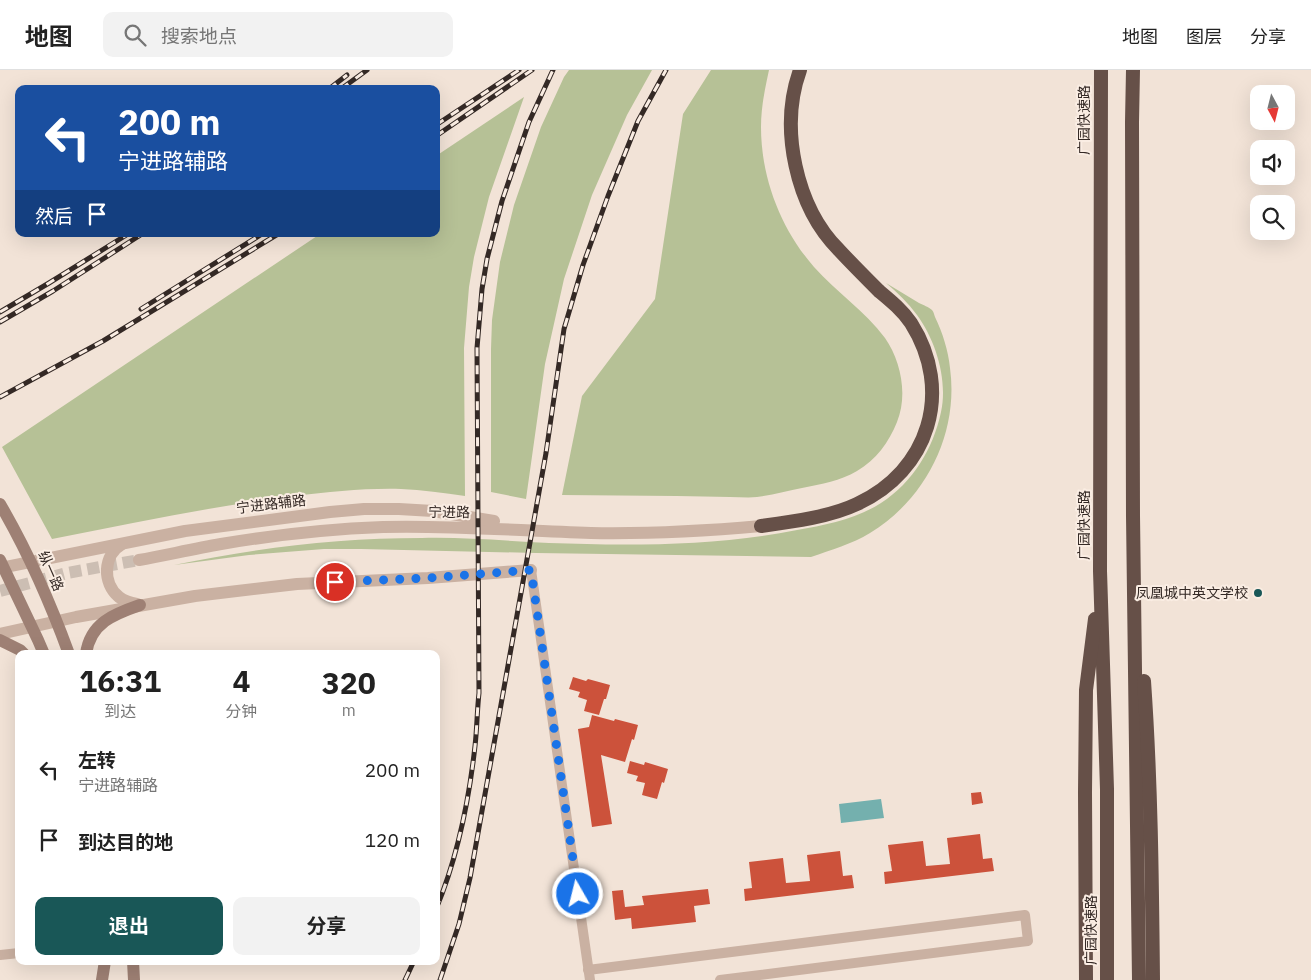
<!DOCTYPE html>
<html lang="zh">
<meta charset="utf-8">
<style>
:root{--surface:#fff;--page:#f2f2f2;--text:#222;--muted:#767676;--line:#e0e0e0;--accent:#195757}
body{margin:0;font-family:"IBM Plex Sans","Noto Sans SC",sans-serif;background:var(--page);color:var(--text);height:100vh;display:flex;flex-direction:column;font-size:19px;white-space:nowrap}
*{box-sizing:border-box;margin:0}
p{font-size:16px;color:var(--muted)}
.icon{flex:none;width:28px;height:28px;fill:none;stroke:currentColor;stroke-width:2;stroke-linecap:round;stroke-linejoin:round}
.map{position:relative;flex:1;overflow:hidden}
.side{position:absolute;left:15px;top:580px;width:425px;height:315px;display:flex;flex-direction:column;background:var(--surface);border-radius:10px;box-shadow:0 5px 20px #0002}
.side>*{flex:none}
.guide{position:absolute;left:15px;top:15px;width:425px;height:152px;border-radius:10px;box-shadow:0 5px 20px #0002;background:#1a4fa0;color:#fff;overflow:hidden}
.needle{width:32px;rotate:173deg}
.fabs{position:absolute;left:1250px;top:15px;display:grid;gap:10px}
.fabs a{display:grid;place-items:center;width:45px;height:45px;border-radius:10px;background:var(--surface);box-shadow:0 5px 20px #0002;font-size:25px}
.pin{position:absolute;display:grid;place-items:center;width:42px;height:42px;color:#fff;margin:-21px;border:2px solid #fff;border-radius:50%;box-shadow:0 1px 5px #0007}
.me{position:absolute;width:55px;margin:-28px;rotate:352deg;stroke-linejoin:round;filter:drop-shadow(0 0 4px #0008)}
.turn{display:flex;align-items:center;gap:18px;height:105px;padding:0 20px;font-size:22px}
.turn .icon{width:65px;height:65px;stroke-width:2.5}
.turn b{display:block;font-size:35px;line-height:42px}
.then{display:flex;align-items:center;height:48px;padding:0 20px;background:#0003;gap:10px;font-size:19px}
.eta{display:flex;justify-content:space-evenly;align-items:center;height:85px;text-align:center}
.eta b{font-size:30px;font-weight:700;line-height:35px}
.action{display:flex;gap:10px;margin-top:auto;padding:10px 20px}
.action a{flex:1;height:58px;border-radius:10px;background:var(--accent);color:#fff;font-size:20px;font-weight:700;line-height:58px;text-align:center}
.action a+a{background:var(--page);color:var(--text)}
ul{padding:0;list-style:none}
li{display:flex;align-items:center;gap:15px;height:70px;padding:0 20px}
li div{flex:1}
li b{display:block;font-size:19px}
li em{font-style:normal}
header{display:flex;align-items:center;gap:30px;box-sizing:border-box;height:70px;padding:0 25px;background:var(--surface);border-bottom:1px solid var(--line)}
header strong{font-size:24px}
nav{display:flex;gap:28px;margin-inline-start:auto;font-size:18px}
.search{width:350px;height:45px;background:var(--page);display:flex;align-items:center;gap:12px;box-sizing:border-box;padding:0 18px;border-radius:10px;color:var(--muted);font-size:19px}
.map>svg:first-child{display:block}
</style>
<header>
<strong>地图</strong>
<div class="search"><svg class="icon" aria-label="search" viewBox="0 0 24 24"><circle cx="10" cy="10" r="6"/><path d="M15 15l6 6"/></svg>搜索地点</div>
<nav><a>地图</a><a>图层</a><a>分享</a></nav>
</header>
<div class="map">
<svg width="1311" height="910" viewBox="0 0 1311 910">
<rect width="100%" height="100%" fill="#f2e3d7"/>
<g fill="#b6c196">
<path d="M569,0H652L627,45L592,125L564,209L545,294L526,429L491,422V279L492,250L500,192L514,135L541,57L564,7Z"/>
<path d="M711,0H769C765,19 761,37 761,57C761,108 781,159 814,197C836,222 865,241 885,268C901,291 908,325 897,352C889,372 876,390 857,401C840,411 822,414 802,418C788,421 772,425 757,427C749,428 739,427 730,427C713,427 695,426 677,426C638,426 600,425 562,425L582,326L655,229L683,44Z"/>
<path d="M524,27L489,127L474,187L469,217L464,278L465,426C444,423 422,420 401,419C365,418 330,422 295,426C213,436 133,453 52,469L2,377L320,164H436V86Z"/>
<path d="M886,213C897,220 908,226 919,233C923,235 929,237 932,240C934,242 934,245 935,247C943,264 948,280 950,298C959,363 926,429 870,463C852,474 831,480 811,487L536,483L361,479H324L249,485L174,495C256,478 338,468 422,468C464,467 506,471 549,473C632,476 716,476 797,460C826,455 856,449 881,433C913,412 933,379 941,342C948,310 936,271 917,245C908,233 898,223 886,213Z"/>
</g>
<path fill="#74b0ae" d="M881,729L884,748L841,753L839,734Z"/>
<g fill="#cc523b">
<path d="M573,607L586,611L588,609L610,615L606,629H604L599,645L584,641L587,630L578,627L580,622L569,619Z"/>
<path d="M592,645L614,651L615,649L638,655L634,670L632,669L625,692L601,685L612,754L592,757L578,659L589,657Z"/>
<path d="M630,691L644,695L645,692L668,699L664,713L662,712L657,729L642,725L645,713L636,711L638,706L627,703Z"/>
<path d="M981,722L983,733L972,735L971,723Z"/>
<path d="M980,764L983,789L992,788L994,801L885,814L884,802L892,801L888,775L923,771L926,796L950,794L947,768Z"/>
<path d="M840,781L843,806L852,805L854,818L745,831L744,819L752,818L749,792L783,788L786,813L810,811L807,785Z"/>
<path d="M708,819L710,834L694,836L696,852L632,859L631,848L615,850L612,821L623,820L625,837L644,835L642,826Z"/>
</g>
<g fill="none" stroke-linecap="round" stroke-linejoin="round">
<path stroke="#ccbeb3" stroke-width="12" stroke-dasharray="12 6" stroke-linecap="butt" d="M0,521L67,503L139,490"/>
<g stroke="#cab1a2" stroke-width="10">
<path d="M531,500L590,910"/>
<path d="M0,885L19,883"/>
<path d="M588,900L1025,845L1028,871L720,910"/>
</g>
<g stroke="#cab1a2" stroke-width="12">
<path d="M122,474C103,485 102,513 119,527C124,531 130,533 137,534"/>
<path d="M139,490C166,485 193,479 221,474C274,465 328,459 383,457C452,455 521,461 591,463C648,464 705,461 761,456"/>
<path d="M0,498L185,461L330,442L364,439H399L433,441L494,451"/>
<path d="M0,564L76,547L195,526L297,514L428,508L531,500"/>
</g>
<g stroke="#9e8074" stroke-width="12">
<path d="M0,434C28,482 50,532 69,584"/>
<path d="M0,490L38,570L44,584"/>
<path d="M0,570L20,580L24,584"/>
<path d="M86,584C90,553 114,544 140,535"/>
<path d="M133,891L134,910"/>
<path d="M102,910L105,891"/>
</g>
<g stroke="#665048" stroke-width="14">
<path d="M1101,0L1100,501L1107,719V910"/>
<path d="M1133,0L1132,52L1133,446L1139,910"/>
<path d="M761,456C791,452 830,447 857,434C929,401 954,321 911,253C902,240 891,231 879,221C866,208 852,194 839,180C796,137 779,58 800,0"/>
<path d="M1144,611C1151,711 1152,810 1153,910"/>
<path d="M1086,910L1085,723L1086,620L1095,549"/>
</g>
<defs>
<g id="rail">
<path d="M329,19L347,5"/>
<path d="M341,19L367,0"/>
<path d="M436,55L519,0"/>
<path d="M436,66L532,0"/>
<path d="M141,239L262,164"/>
<path d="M0,242L49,213L128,164"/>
<path d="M0,252L53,221L142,164"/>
<path d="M0,327L103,271L278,164"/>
<path d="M436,839C457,789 469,730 475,676C477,659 477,641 479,623L477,278L482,219L487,189L502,131L529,52L553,0"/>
<path d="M405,910L414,891"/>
<path d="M440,910L459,854L470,808L546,383L564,259L583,195L608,126L638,51L666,0"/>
</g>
</defs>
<use href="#rail" stroke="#342925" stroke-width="5"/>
<use href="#rail" stroke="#faede3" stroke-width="3" stroke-dasharray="9" stroke-linecap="butt"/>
</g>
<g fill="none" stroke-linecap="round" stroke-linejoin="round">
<path stroke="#1a73e8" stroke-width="9" stroke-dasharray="0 16.2" d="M335,512L428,508L531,500L578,824"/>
</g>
<circle fill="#195757" stroke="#faede3" stroke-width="2" cx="1258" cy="523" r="5"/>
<g text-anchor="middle" stroke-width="4" stroke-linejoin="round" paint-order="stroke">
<g font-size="14" fill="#342925" stroke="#faede3">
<text transform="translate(1084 50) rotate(-90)" y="5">广园快速路</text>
<text transform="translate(271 434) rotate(-7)" y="5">宁进路辅路</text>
<text transform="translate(449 442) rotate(1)" y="5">宁进路</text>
<text transform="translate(1084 455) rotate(-90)" y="5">广园快速路</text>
<text transform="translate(51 501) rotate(66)" y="5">纵一路</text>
<text transform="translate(1091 860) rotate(-90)" y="5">广园快速路</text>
</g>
<g font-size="14" fill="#342925" stroke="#faede3" text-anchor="end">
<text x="1248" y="528">凤凰城中英文学校</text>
</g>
</g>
</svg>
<div class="fabs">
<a><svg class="needle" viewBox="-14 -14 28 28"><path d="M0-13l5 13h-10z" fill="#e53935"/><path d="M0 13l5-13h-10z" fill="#767676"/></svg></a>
<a><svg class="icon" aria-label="sound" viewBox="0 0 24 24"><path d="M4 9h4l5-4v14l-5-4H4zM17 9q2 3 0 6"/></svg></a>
<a><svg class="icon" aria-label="search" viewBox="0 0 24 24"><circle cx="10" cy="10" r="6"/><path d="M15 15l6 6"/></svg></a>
</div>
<div class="pin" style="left:335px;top:512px;background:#d93025"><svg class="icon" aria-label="arrive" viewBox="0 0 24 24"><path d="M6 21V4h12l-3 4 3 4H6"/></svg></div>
<svg class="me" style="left:578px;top:824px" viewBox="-20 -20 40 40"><circle r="17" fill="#1a73e8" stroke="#fff" stroke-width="3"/><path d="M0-11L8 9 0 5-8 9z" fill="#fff"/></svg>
<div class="guide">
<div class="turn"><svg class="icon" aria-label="left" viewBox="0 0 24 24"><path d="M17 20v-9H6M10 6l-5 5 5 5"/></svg><div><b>200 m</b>宁进路辅路</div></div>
<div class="then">然后<svg class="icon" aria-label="arrive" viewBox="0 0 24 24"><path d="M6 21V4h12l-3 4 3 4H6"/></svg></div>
</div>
<section class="side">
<div class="eta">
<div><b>16:31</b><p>到达</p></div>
<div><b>4</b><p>分钟</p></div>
<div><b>320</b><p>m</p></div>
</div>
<ul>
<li><svg class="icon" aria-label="left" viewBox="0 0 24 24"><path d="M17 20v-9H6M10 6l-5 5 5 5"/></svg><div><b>左转</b><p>宁进路辅路</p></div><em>200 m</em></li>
<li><svg class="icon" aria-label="arrive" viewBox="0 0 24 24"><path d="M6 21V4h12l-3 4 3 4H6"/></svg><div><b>到达目的地</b></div><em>120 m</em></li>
</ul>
<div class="action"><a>退出</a><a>分享</a></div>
</section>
</div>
